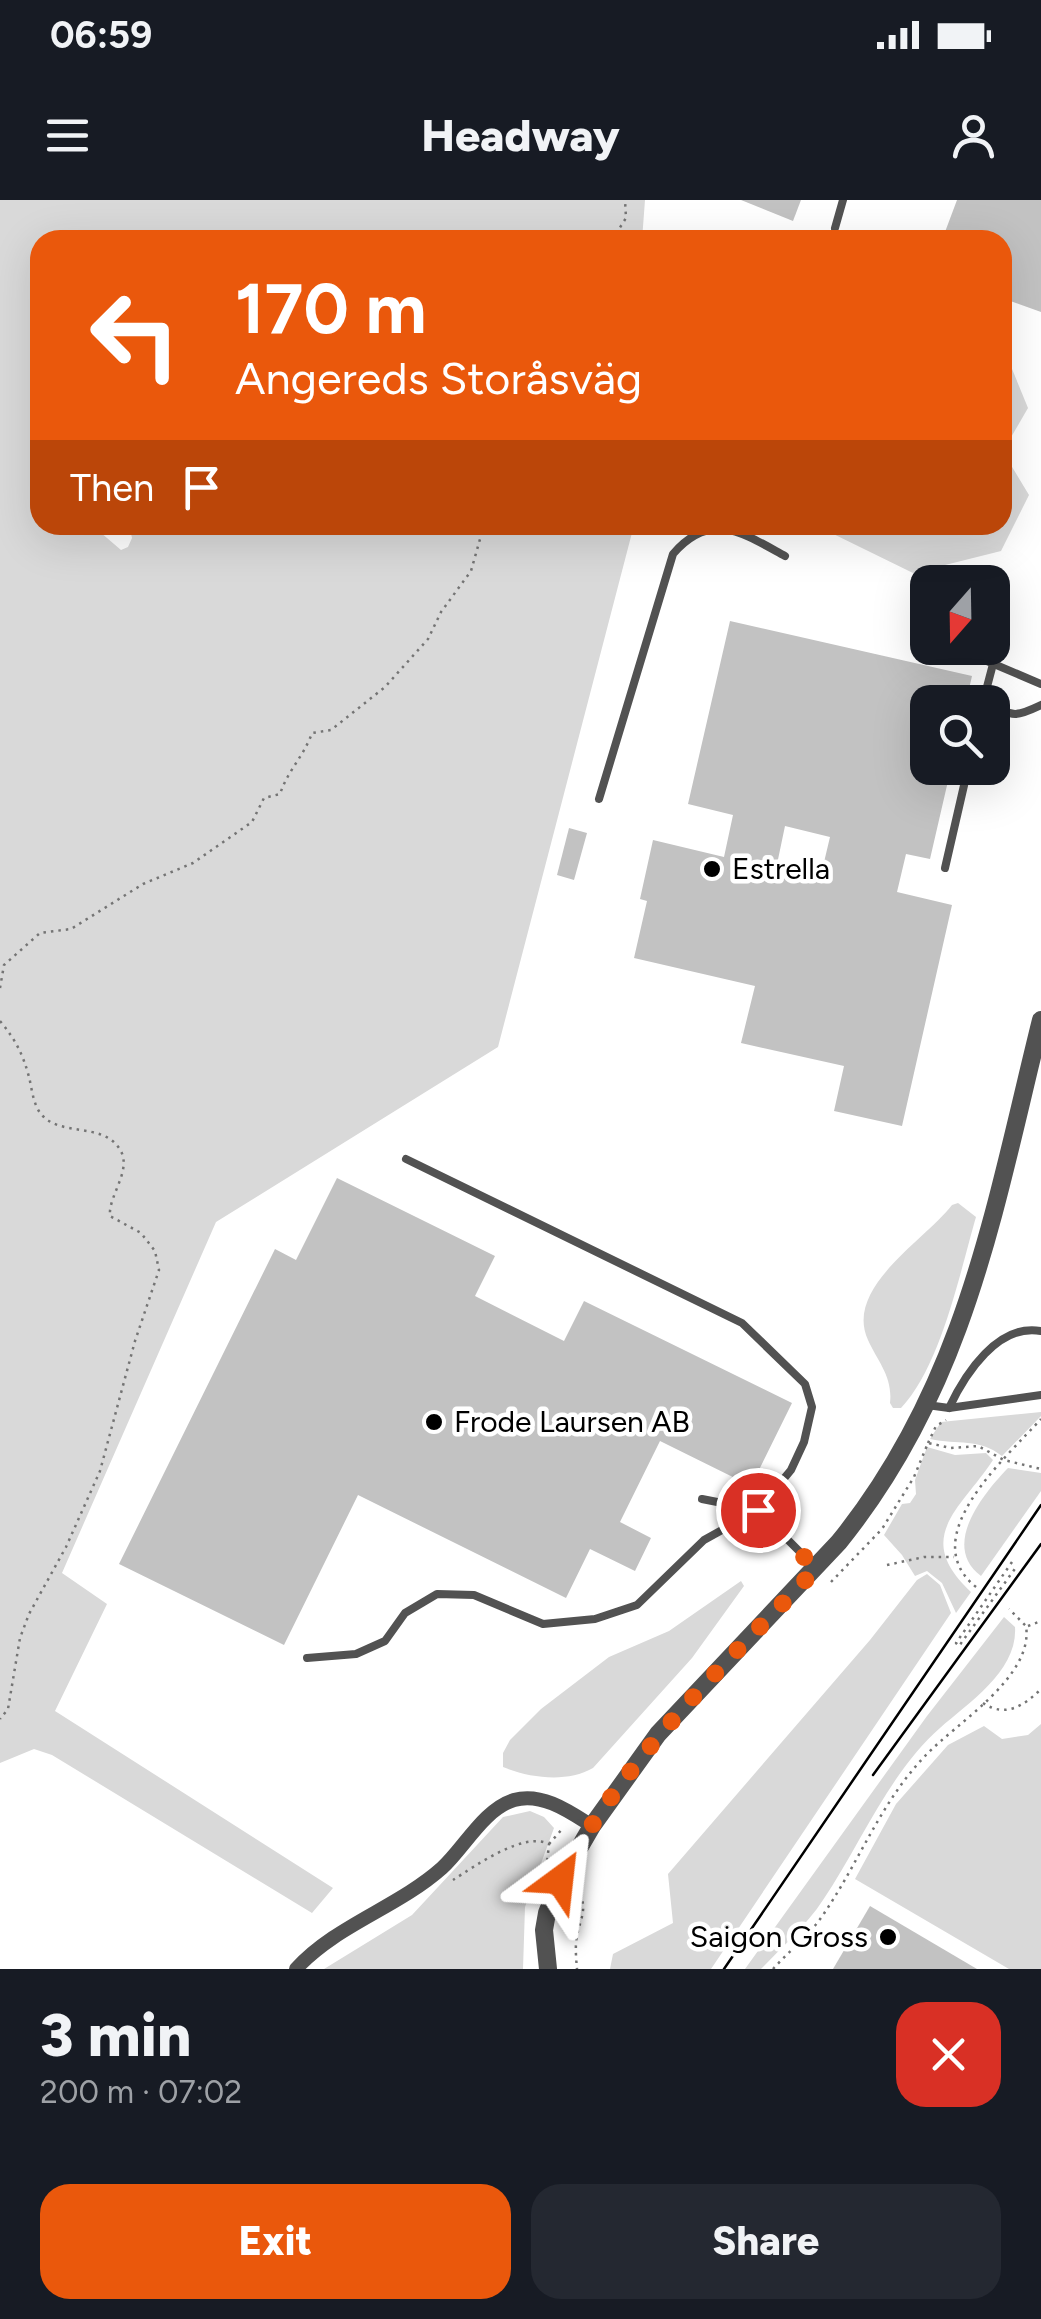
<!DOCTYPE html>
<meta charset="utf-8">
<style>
:root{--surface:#171b24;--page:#242831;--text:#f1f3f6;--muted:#9ea1a6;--accent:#ea580c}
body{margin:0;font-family:Figtree,sans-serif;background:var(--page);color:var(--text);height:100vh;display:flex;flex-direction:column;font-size:38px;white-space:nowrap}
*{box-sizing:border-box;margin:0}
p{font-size:32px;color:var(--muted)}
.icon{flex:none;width:55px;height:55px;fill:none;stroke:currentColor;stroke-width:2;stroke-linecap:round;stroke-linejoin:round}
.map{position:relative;height:1769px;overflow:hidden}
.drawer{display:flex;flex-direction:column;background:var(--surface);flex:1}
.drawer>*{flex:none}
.top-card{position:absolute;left:30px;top:30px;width:982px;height:305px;border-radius:30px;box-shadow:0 10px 40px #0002;background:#ea580c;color:#fff;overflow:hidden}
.needle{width:65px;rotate:200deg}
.buttons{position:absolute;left:910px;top:365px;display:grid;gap:20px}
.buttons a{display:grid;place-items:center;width:100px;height:100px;border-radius:20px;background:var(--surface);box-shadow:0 10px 40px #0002;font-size:50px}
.pin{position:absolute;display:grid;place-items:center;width:85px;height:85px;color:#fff;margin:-42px;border:5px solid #fff;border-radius:50%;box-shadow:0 2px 10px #0007}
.me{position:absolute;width:110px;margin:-55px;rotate:30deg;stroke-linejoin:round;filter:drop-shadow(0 0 8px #0008)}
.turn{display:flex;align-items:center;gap:35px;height:210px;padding:0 40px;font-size:45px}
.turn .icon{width:130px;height:130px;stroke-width:2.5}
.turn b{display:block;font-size:70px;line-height:85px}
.then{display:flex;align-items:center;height:95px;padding:0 40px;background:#0003;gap:20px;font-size:38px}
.round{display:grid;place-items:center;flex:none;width:105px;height:105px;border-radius:30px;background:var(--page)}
.summary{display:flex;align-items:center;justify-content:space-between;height:170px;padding:0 40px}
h1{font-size:60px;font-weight:800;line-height:75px}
.cta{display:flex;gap:20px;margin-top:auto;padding:20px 40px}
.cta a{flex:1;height:115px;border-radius:30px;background:var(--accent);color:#fff;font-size:40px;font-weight:800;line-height:115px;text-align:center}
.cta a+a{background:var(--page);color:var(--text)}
.status{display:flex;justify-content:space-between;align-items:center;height:70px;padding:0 50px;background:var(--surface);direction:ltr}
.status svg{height:28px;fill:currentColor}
header{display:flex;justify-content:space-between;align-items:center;height:130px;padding:0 40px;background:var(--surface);font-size:45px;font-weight:800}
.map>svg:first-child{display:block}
</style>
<div class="status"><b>06:59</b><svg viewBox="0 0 49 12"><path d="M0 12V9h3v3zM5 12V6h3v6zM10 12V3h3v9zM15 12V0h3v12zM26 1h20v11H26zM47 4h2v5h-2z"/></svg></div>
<header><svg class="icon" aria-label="menu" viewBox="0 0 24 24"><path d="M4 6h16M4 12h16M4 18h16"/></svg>Headway<svg class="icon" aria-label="person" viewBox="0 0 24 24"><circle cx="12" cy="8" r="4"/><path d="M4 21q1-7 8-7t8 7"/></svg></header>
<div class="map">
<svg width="1041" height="1769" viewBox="0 0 1041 1769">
<rect width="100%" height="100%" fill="#fff"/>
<g fill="#d9d9d9">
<path d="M0,0H645L642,40H40V278L37,291L40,294V325H83L100,332L121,350L128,347L132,338L129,325H634L498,847L216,1022L62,1373L107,1404L55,1511L333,1688L312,1713L52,1555L34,1549L0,1563Z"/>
<path d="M1003,147L1028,208L1003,251L1002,147Z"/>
<path d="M1003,252L1029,295L1001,351L913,373L815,325H1002Z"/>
<path d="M958,1003L976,1017C960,1072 941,1166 901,1208H893L890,1203C893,1177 878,1162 868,1140C844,1088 924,1041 952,1005Z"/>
<path d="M1041,1212V1216L1002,1256C979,1238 958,1245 930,1239L941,1222Z"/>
<path d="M927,1247L955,1255L986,1253L993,1260C961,1309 912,1337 971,1392L956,1413L942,1383L927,1371L915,1376L902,1355L884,1335L902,1304L910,1303L916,1294L915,1280Z"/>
<path d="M1008,1268L1041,1273V1291L981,1376C941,1346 982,1295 1008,1268Z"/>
<path d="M927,1374L940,1385L951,1413L711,1769H610L613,1754L673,1723L668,1674L870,1440L917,1380Z"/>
<path d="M741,1381L744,1386L692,1458L593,1568C567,1583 530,1578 503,1567V1553L510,1540L541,1509L609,1457L669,1431Z"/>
<path d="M1004,1417L1015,1427C1018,1470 970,1502 940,1528C888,1574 861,1644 823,1700C806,1726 782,1747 761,1769H745L927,1516Z"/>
<path d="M1041,1524V1769H1009L855,1679L896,1604L948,1545L984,1526L1002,1539L1028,1535Z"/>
<path d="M530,1611L544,1617L554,1628L525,1707L523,1769H324L412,1715L503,1617Z"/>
</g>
<g fill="#c2c2c2" fill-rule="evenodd">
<path d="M741,0H801L793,21Z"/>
<path d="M957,0H1041V112L1002,98V40H942Z"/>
<path d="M730,421L972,476L966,502H928V568H951L930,659L906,654L897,692L952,705L902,926L834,911L844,866L741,843L755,786L634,758L647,701L640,699L653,640L724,657L733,615L688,604ZM785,626L830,637L820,679L776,669Z"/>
<path d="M569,628L587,633L574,680L557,675Z"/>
<path d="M337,978L495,1056L475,1096L564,1141L584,1101L792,1203L751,1286L660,1241L620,1322L651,1338L635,1371L590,1349L566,1398L358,1295L284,1445L119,1364L275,1049L296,1060Z"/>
<path d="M870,1706L977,1769H833Z"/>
</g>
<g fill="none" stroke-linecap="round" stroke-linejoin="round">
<g stroke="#747474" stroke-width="2.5" stroke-dasharray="2.5 5" stroke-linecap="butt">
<path d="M612,40L626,18L625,0"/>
<path d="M0,788L4,765L40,733L71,729L143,684L193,663L252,622L264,598L280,594C288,570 304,556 312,533L331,530L385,487L428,439L441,412L471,371L484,325"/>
<path d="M0,821C15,839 23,854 29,877C32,889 33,904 41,914C60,937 101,922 119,948C134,969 108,995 110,1016L141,1033L155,1051L159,1070L135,1141L100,1271L66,1347L29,1414L20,1438L8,1509L0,1519"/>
<path d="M928,1243L936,1226L946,1220"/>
<path d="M1012,1362L956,1443L959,1446L1017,1366"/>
<path d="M887,1365L924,1357H954"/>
<path d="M831,1382L882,1329L914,1277L928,1243L951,1248L978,1246L1004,1260L1041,1269"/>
<path d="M976,1387C914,1337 1006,1258 1041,1219"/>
<path d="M1028,1426L1041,1421"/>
<path d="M983,1503C1005,1518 1024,1506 1041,1489"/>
<path d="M549,1644L563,1628"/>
<path d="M453,1680C475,1666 524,1631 549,1644L546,1672"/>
<path d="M574,1689C590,1703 581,1717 577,1735C575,1746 576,1758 577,1769"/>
<path d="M773,1769C790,1750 811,1734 825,1712C860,1660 881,1602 925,1556C956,1523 1034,1477 1026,1426L1009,1409"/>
</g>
<g stroke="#525252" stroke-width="8">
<path d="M835,28L843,0"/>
<path d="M961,450L1041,484"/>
<path d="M984,498L995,501C1009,521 1022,514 1041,505"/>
<path d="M983,502L993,464"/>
<path d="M599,599L673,354C711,310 743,333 785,356"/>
<path d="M945,668L968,568"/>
<path d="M927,1205L949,1208L1041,1195"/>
<path d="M949,1208C965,1174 998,1123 1041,1131"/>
<path d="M702,1299L758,1310"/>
<path d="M758,1310L813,1365"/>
<path d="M307,1458L356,1454L385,1441L405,1413L437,1394L474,1395L543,1424L595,1419L637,1405L704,1340L758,1310L791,1270L804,1242L812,1207L805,1184L742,1123L406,959"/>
</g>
<path stroke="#525252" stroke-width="14" d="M296,1769C336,1725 397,1708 442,1668C464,1648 484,1609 514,1600C542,1592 570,1612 592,1626"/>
<path stroke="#525252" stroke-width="18" d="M548,1769L544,1730L547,1713L560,1681L592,1626L658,1534L839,1342C966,1185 994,1009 1041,820"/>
<g stroke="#000" stroke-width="2.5">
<path d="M873,1575L1041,1344"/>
<path d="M724,1769L1041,1305"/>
</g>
</g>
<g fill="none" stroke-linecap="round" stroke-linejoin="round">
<path stroke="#ea580c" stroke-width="18" stroke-dasharray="0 32.4" d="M560,1680C623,1559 723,1466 816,1369L758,1310"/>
</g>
<g fill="#000" stroke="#fff" stroke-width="4">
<circle cx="712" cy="669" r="10"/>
<circle cx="434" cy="1222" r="10"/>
<circle cx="888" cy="1737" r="10"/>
</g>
<g text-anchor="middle" stroke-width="9" stroke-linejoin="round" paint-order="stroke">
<g font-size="30" fill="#000" stroke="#fff" text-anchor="start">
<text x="732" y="679">Estrella</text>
<text x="454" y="1232">Frode Laursen AB</text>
<text x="868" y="1747" text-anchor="end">Saigon Gross</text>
</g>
</g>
</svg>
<div class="buttons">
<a><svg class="needle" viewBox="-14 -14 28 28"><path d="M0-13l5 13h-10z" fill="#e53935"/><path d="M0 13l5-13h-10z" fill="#9ea1a6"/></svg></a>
<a><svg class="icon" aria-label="search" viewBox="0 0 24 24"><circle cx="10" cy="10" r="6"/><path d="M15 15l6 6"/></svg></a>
</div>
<div class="pin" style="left:758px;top:1310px;background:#d93025"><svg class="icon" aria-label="arrive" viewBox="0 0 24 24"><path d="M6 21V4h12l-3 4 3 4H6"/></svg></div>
<svg class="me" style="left:560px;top:1680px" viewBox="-20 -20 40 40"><path d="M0-17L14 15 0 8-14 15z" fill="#ea580c" stroke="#fff" stroke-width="4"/></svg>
<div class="top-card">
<div class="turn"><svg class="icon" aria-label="left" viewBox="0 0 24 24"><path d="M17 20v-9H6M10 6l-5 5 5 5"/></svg><div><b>170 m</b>Angereds Storåsväg</div></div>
<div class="then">Then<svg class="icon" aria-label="arrive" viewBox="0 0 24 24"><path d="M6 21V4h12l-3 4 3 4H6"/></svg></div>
</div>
</div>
<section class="drawer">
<div class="summary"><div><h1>3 min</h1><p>200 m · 07:02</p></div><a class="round" style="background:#d93025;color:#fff"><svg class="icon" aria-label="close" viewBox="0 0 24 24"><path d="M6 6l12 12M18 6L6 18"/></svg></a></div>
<div class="cta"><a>Exit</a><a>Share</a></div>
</section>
